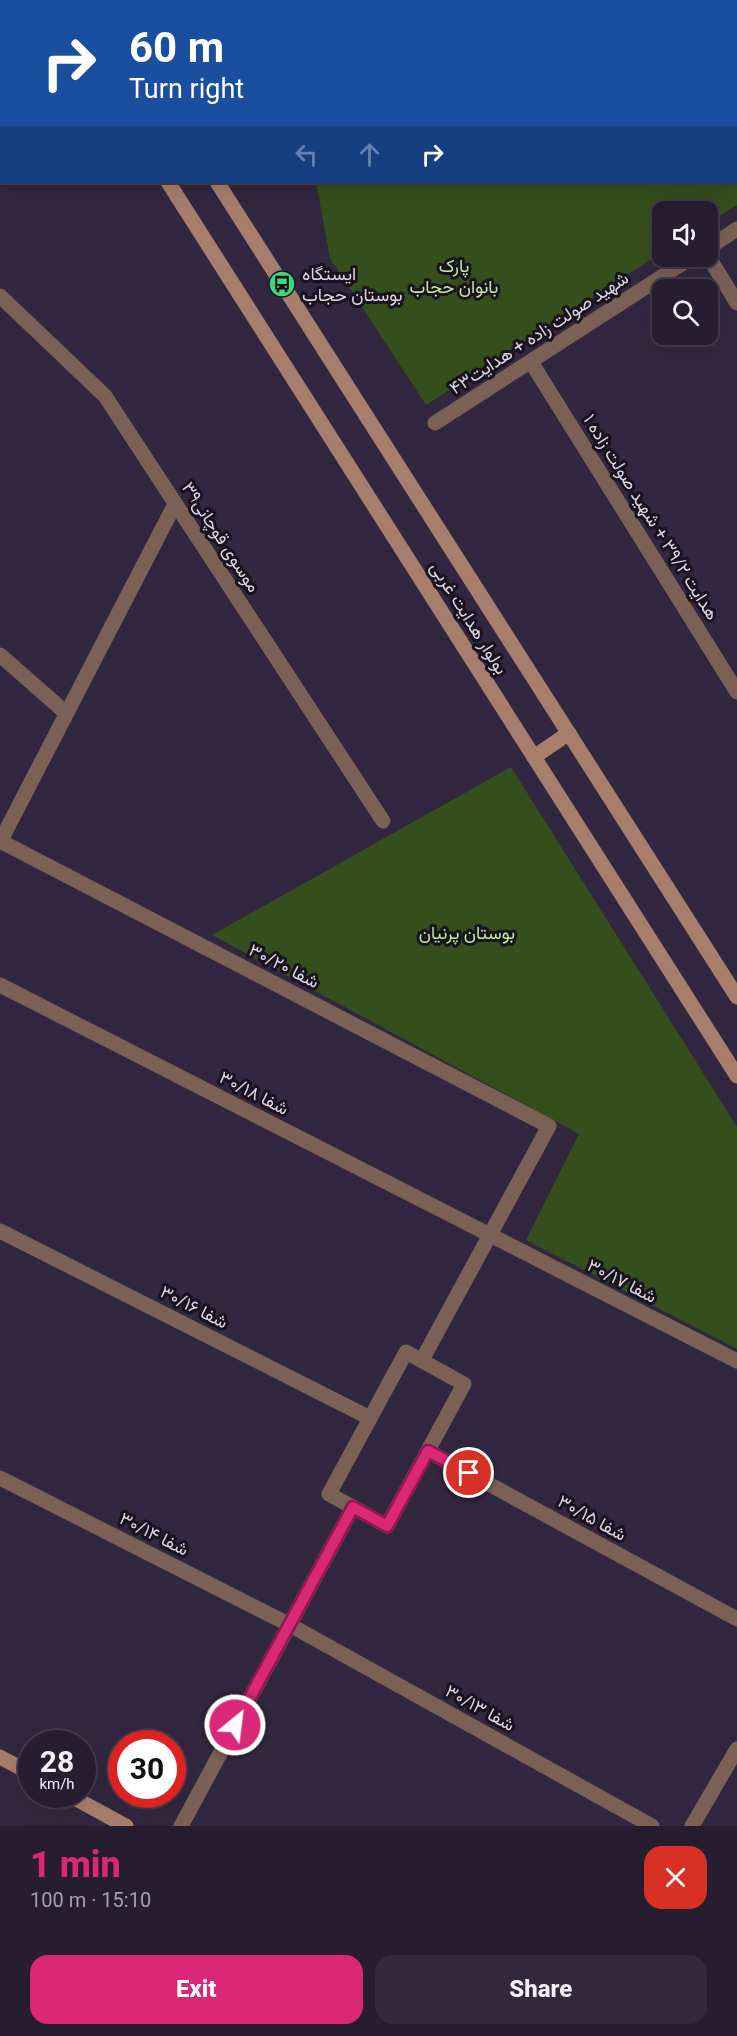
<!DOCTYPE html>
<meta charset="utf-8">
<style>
:root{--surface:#261d30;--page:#322a3c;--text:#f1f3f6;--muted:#a4a2ab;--line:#423b4c;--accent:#db2777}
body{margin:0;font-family:Roboto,Vazirmatn,sans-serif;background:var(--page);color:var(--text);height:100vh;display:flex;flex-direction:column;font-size:22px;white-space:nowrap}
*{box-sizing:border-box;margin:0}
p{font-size:20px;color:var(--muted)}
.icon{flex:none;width:33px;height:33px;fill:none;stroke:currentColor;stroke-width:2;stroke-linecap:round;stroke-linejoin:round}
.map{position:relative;height:1826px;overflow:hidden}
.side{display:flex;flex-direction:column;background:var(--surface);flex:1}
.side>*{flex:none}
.guide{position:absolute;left:0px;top:0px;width:738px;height:183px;box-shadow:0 6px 24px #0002,0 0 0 2px var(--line);background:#1a4fa0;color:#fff;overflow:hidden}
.tools{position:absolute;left:652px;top:201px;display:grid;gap:12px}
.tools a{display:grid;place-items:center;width:66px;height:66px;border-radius:12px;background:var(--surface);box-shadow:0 6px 24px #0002,0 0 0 2px var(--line);font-size:30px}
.speed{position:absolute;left:18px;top:1730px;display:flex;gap:12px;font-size:30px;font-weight:700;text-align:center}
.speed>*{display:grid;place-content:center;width:78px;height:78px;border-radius:50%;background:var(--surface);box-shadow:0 6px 24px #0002,0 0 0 2px var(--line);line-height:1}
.speed small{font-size:15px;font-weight:400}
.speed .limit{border:9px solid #d22;background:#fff;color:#111}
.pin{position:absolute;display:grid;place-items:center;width:51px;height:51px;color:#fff;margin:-26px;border:3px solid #fff;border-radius:50%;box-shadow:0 2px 6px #0007}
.me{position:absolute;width:66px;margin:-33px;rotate:29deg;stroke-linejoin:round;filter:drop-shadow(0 0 4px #0008)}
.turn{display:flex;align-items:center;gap:21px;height:126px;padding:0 30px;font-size:27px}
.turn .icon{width:78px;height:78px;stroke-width:2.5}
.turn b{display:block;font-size:42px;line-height:51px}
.lanes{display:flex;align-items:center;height:57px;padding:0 30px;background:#0003;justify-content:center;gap:30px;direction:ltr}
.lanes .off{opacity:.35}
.round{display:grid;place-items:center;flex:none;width:63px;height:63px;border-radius:18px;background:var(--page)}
.head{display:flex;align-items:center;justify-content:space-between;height:102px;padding:0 30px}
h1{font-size:36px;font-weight:800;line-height:45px;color:var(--accent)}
.primary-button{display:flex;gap:12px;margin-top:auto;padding:12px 30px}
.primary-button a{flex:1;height:69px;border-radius:18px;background:var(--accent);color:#fff;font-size:24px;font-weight:800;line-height:69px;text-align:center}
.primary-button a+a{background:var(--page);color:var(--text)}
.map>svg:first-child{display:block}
</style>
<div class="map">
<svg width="737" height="1826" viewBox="0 0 737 1826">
<rect width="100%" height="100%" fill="#322740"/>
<g fill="#344f1c">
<path d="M250,0H737V205L708,223V212H663V252L426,405L330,258L316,182H736V2Z"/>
<path d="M511,767L737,1127V1349L526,1240L579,1134L212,935Z"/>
</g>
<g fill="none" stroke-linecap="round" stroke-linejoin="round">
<g stroke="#7b6155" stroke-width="15">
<path d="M708,248L737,229"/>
<path d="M708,256L737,303"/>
<path d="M0,296L105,396L383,821"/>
<path d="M531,362L737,692"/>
<path d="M435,423L694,256"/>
<path d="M0,655L66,713"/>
<path d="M0,841L549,1126L422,1360"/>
<path d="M0,842L175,504"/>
<path d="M0,985L737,1361"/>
<path d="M0,1231L370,1418"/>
<path d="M406,1352L464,1384L387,1526L329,1494Z"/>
<path d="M428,1451L737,1619"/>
<path d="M0,1478L290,1625L652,1826"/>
<path d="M181,1826L353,1507"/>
<path d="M692,1826L737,1749"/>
</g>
<g stroke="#a77e6b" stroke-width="15">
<path d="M47,0L48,2"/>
<path d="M102,0L103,2"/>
<path d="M12,2L13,0"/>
<path d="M0,11L2,10"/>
<path d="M0,83H2"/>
<path d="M168,182L737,1076"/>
<path d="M217,182L737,997"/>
<path d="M534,757L569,733"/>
<path d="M0,1757L32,1774"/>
<path d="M67,1794L126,1826"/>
</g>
</g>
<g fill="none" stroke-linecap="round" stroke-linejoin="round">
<defs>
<path id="route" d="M235,1725L353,1507L387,1526L428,1451L469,1473"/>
</defs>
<use href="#route" stroke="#8e194d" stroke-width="15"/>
<use href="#route" stroke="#db2777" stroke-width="10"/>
</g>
<defs>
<symbol id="bus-disc" viewBox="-11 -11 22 22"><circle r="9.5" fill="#3fd77d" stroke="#18131e"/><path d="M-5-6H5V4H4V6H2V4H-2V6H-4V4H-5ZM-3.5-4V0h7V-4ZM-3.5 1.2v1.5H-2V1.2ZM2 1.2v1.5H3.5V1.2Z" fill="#111"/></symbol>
</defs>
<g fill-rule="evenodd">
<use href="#bus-disc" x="267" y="269" width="30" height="30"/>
</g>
<g text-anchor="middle" stroke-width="6" stroke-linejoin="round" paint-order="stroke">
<g font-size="18" fill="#beec9b" stroke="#18131e">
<text x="454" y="272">پارک<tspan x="454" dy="21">بانوان حجاب</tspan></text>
<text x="467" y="939">بوستان پرنیان</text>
</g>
<g font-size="18" fill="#dcd5e6" stroke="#18131e" text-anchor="start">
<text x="302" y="280">ایستگاه<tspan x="302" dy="21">بوستان حجاب</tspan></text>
</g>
<g font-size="18" fill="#dcd5e6" stroke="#18131e">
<text transform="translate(539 333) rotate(-33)" y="6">شهید صولت زاده + هدایت۴۳</text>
<text transform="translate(651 517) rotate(58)" y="6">هدایت ۳۹/۲ + شهید صولت زاده ۱</text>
<text transform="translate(221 537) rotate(57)" y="6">موسوی قوچانی۳۹</text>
<text transform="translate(469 618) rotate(58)" y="6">بولوار هدایت غربی</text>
<text transform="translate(284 966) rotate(27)" y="6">شفا ۳۰/۲۰</text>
<text transform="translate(254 1093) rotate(27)" y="6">شفا ۳۰/۱۸</text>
<text transform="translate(622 1281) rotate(27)" y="6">شفا ۳۰/۱۷</text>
<text transform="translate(194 1307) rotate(27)" y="6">شفا ۳۰/۱۶</text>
<text transform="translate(592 1518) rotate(29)" y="6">شفا ۳۰/۱۵</text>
<text transform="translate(154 1534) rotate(27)" y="6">شفا ۳۰/۱۴</text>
<text transform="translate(480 1708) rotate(29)" y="6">شفا ۳۰/۱۳</text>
</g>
</g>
</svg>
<div class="tools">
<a><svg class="icon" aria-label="sound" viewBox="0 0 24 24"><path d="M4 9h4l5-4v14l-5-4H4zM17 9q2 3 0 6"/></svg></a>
<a><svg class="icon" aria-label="search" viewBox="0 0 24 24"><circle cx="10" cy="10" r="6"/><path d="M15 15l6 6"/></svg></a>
</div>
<div class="speed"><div>28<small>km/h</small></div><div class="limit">30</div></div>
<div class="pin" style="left:469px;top:1473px;background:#d93025"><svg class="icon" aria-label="arrive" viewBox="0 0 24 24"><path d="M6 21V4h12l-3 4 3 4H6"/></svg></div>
<svg class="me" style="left:235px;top:1725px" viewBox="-20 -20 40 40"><circle r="17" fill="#db2777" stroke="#fff" stroke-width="3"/><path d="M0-11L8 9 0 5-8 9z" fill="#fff"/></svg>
<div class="guide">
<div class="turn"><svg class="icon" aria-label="right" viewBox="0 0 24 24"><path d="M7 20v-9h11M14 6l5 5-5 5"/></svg><div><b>60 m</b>Turn right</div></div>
<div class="lanes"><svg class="icon off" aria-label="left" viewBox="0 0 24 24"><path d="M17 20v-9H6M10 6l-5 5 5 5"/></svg><svg class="icon off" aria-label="ahead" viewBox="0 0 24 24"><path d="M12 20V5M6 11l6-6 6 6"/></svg><svg class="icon" aria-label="right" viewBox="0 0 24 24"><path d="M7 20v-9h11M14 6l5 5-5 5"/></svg></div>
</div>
</div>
<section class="side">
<div class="head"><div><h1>1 min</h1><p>100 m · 15:10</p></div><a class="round" style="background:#d93025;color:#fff"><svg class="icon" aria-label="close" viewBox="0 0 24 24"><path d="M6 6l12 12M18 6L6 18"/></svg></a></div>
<div class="primary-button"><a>Exit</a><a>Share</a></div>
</section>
